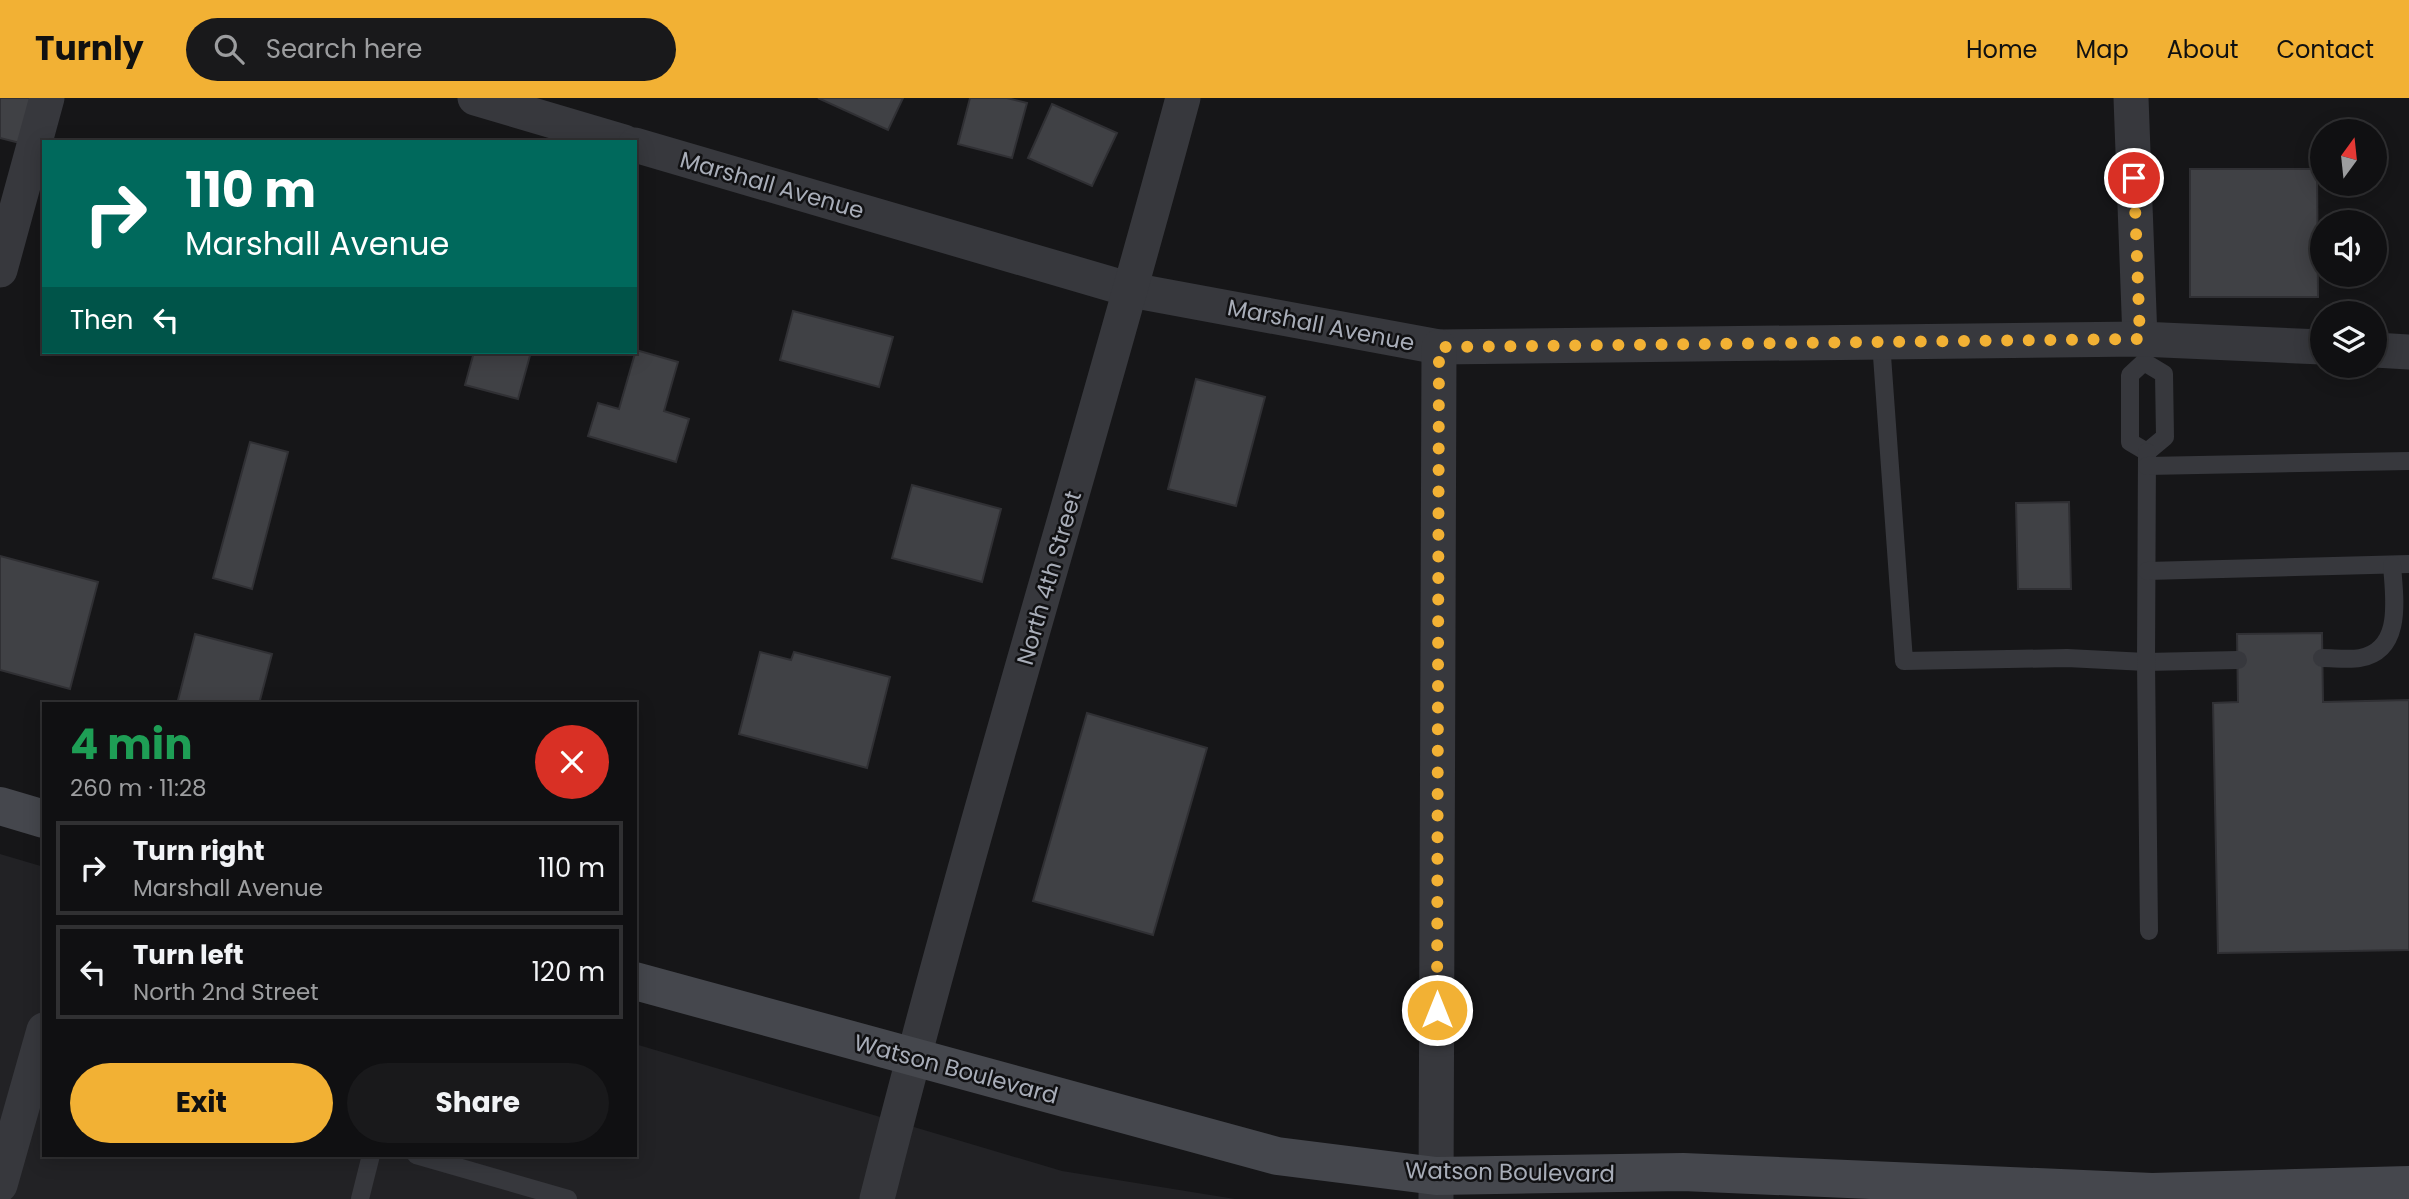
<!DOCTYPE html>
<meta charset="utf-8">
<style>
:root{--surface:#101012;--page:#19191b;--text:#f1f3f6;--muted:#9c9d9f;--line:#303032;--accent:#f2b134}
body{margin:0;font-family:Poppins,sans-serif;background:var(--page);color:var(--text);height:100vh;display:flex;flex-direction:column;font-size:26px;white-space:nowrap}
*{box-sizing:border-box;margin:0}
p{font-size:23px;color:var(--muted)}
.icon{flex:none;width:38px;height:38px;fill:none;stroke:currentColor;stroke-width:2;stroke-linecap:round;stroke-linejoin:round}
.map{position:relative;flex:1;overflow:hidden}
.drawer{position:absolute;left:42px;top:604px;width:595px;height:455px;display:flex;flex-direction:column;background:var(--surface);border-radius:0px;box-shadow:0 4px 18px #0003,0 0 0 2px var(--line)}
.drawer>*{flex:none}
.guide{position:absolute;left:42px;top:42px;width:595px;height:214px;border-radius:0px;box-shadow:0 4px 18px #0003,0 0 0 2px var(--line);background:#00695c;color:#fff;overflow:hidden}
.needle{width:46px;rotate:15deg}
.controls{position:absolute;left:2310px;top:21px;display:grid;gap:14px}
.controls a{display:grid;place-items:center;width:77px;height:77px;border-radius:50%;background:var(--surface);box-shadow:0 4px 18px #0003,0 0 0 2px var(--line);font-size:35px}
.pin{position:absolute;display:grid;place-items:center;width:60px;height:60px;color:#fff;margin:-30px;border:4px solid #fff;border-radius:50%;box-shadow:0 2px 7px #0007}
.me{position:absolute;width:77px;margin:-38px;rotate:0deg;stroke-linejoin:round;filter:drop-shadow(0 0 5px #0008)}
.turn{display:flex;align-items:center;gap:24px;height:147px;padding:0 28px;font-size:32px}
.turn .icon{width:91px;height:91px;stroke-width:2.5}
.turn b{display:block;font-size:49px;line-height:60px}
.then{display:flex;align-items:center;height:66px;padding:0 28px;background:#0003;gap:14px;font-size:26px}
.round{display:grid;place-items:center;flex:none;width:74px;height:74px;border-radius:37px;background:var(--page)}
.headline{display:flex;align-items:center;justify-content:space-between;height:119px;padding:0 28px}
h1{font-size:42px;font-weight:700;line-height:52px;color:#1e9e55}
.action{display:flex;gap:14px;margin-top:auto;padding:14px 28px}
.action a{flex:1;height:80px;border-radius:42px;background:var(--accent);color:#111;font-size:28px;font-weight:700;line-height:80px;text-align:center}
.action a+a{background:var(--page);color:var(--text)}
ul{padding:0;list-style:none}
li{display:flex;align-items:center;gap:21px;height:94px;margin:0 14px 10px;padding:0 14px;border:4px solid var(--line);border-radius:0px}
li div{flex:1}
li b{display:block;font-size:26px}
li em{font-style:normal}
header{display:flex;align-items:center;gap:42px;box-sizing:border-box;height:98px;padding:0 35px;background:var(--accent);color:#111}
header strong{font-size:33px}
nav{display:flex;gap:38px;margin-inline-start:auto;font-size:24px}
.search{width:490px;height:63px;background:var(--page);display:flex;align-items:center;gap:18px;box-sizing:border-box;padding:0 24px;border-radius:38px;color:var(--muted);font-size:26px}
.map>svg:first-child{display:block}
</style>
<header>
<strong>Turnly</strong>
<div class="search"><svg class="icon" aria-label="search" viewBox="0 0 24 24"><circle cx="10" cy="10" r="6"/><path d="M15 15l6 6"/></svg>Search here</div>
<nav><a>Home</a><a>Map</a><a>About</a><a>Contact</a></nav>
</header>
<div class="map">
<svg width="2409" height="1101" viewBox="0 0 2409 1101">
<rect width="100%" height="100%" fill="#161618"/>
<path fill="#222225" d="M0,756L44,769V1057H635V946L1062,1073L1235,1101H0Z"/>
<g fill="#404145" stroke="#303034" stroke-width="2">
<path d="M0,0H32L20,45L0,40Z"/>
<path d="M818,0H903L888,32Z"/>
<path d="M970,0H1007L1027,5L1012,60L958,46Z"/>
<path d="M1052,6L1117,35L1092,88L1028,60Z"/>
<path d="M2190,71H2317L2318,199H2190Z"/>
<path d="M793,213L893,239L879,289L780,262Z"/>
<path d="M636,252L678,264L664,313L689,321L676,364L588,338L598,305L619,311Z"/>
<path d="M474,254H531L518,301L465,287Z"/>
<path d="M1196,281L1265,299L1236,408L1168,391Z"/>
<path d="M250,344L288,354L252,491L213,480Z"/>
<path d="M912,387L1001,411L982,484L892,460Z"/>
<path d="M2069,404L2071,491H2018L2016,405Z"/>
<path d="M0,458L98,484L70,591L0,572Z"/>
<path d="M2322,535L2323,604L2409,602V852L2218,855L2213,605L2238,604L2237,536Z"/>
<path d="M195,536L272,556L259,606H177Z"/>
<path d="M760,554L791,562L794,554L890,579L867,670L739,636Z"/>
<path d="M1087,615L1207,650L1153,837L1033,803Z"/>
</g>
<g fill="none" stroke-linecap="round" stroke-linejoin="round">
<g stroke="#37383d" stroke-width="18">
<path d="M1881,244L1904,563L2067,560L2146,564L2238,562"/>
<path d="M2144,264L2164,276L2165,339L2147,354L2130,344V277Z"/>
<path d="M2147,354L2146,564L2149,833"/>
<path d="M2147,368L2409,363"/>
<path d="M2147,473L2409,466"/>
<path d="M2322,560C2334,560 2349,562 2360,560C2404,552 2394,498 2392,467"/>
<path d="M416,1057L568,1101"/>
<path d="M360,1101L371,1057"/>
</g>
<g stroke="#37383d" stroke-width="35">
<path d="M475,0L624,44"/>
<path d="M2131,0L2140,241"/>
<path d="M635,47L1131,192L1439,249L2140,241L2322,249"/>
<path d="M0,172L47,0"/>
<path d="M2375,252L2409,254"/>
<path d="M0,1087L44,932"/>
<path d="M877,1101C970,732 1084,368 1183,0"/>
<path d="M1436,1101L1439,249"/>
</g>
<g stroke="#45474d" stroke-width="38">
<path d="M0,708L44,721"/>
<path d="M635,883L1277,1058L1436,1078L1683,1074L2152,1094L2409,1087"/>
</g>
</g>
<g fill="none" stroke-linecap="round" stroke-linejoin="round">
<path stroke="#f2b134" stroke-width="12" stroke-dasharray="0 21.6" d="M1437,912L1439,249L2140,241L2134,80"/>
</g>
<g text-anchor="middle" stroke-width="5" stroke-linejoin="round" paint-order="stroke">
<g font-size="23" fill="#a8adb8" stroke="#111113">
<text transform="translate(772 87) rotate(16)" y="8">Marshall Avenue</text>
<text transform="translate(1321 227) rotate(11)" y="8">Marshall Avenue</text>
<text transform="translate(1049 480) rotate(-74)" y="8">North 4th Street</text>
<text transform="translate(956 971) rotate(15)" y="8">Watson Boulevard</text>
<text transform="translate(1510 1074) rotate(1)" y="8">Watson Boulevard</text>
</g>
</g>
</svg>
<div class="controls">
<a><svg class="needle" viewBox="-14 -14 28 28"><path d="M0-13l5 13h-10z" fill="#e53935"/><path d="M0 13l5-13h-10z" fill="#9c9d9f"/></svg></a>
<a><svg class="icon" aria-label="sound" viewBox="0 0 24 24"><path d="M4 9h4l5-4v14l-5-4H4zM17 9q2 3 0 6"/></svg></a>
<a><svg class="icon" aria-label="layers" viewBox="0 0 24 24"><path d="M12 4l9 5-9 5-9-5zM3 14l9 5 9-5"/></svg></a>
</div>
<div class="pin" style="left:2134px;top:80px;background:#d93025"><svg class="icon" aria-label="arrive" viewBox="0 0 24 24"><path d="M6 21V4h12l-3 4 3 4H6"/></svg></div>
<svg class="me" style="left:1437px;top:912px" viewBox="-20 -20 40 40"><circle r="17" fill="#f2b134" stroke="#fff" stroke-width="3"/><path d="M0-11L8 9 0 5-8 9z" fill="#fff"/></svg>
<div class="guide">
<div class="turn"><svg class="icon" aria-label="right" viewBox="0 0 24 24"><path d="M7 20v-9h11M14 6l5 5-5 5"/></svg><div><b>110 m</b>Marshall Avenue</div></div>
<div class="then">Then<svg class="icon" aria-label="left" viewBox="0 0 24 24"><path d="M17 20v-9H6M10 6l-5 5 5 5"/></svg></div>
</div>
<section class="drawer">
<div class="headline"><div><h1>4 min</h1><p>260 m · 11:28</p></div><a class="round" style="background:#d93025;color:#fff"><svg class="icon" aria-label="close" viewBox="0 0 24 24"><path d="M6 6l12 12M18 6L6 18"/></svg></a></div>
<ul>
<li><svg class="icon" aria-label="right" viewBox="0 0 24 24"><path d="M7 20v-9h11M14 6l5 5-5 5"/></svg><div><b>Turn right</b><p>Marshall Avenue</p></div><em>110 m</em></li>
<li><svg class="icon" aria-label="left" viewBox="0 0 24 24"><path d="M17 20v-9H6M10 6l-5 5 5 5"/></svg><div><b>Turn left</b><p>North 2nd Street</p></div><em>120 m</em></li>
</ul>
<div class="action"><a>Exit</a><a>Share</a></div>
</section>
</div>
